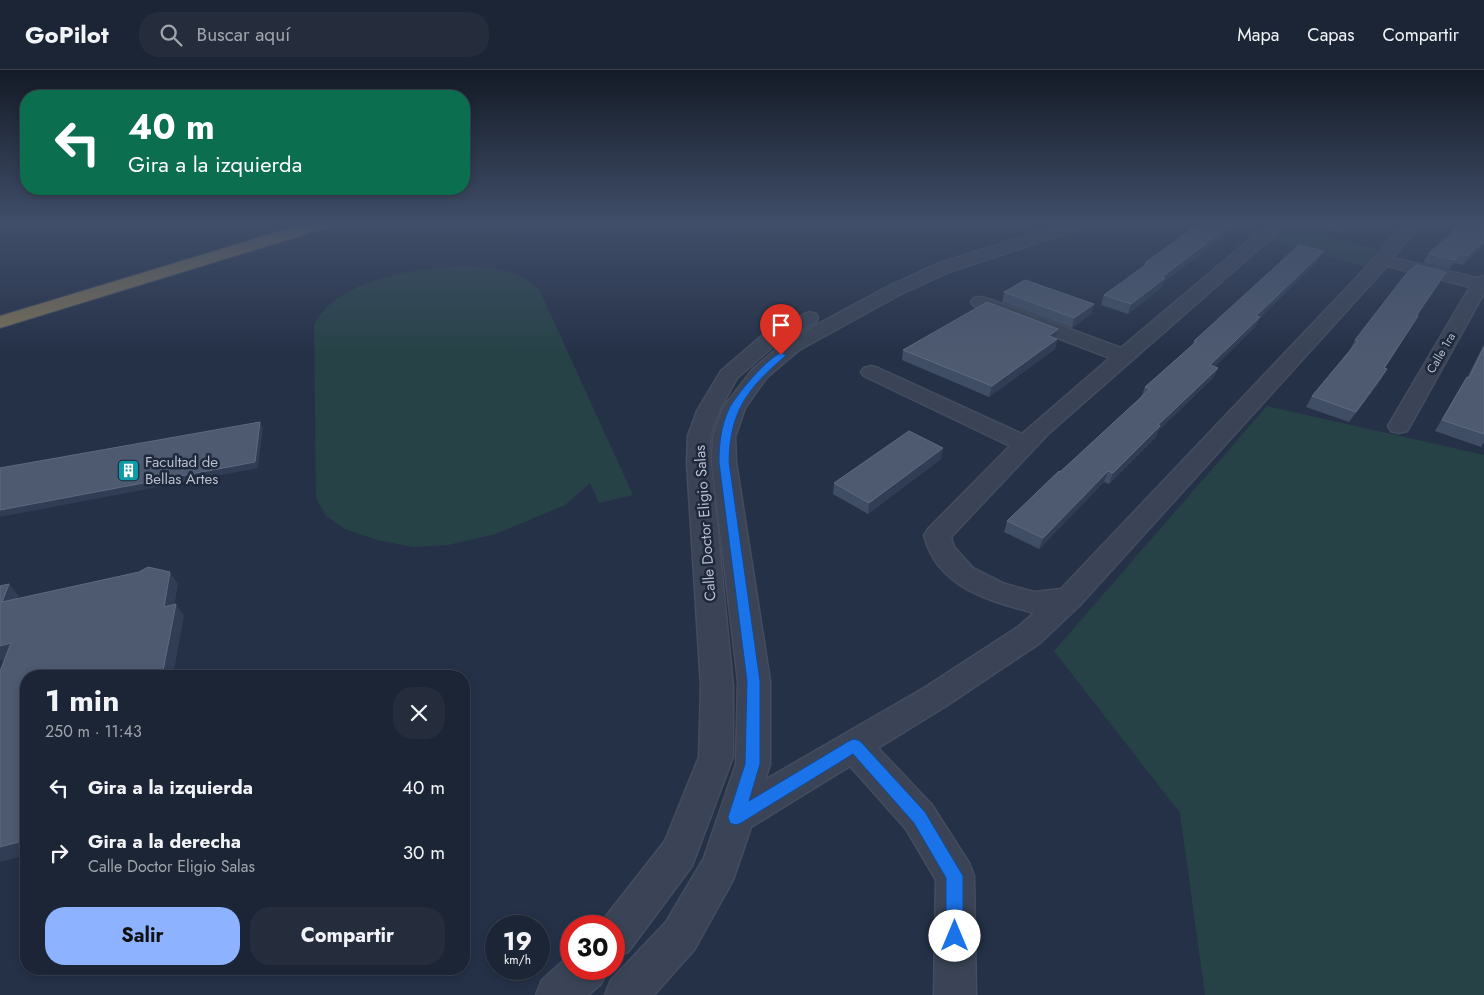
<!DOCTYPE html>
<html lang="es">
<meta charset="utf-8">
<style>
:root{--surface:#1c2535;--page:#252d3d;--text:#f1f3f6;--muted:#a0a5ad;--line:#3a4250;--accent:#8db2ff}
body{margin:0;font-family:Jost,sans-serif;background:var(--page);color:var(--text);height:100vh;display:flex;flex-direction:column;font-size:19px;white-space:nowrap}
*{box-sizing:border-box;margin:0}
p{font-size:16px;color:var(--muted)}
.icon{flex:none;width:28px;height:28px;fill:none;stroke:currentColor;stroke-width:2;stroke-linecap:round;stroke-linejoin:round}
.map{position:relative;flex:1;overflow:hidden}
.drawer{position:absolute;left:20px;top:600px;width:450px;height:305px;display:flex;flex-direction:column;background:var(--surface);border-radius:20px;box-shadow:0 2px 8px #0003,0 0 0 1px var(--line)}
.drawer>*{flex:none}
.top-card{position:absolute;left:20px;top:20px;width:450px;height:105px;border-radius:20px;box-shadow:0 2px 8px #0003,0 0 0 1px var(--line);background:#0b6e4f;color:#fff;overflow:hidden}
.speed{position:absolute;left:485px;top:845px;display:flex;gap:10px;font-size:25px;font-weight:700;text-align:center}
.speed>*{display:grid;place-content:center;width:65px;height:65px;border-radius:50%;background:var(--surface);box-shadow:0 2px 8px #0003,0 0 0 1px var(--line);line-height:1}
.speed small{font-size:12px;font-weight:400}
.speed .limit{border:8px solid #d22;background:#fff;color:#111}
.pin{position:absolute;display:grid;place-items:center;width:42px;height:42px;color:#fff;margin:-51px -21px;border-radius:50% 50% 50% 0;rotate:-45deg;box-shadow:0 0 5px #0007}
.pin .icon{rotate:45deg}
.me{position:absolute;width:55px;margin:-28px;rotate:0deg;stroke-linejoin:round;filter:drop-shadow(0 0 4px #0008)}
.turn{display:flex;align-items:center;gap:18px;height:105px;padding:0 25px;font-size:22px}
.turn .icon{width:65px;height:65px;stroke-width:2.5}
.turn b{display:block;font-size:35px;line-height:42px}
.round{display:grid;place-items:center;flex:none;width:52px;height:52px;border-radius:20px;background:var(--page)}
.summary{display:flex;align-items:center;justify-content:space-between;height:85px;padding:0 25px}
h1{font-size:30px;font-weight:700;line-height:38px}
.action{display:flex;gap:10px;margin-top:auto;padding:10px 25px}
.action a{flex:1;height:58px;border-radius:20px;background:var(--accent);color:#111;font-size:20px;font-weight:700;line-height:58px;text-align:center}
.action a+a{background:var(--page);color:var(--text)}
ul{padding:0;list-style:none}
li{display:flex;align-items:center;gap:15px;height:65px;padding:0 25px}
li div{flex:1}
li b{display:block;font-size:19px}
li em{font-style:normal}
header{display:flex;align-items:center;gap:30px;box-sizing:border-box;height:70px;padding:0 25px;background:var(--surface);border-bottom:1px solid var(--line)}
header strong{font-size:24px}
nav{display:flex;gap:28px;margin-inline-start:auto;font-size:18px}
.search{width:350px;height:45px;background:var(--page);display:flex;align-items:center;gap:12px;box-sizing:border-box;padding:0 18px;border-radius:20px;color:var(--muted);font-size:19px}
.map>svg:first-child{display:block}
</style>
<header>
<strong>GoPilot</strong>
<div class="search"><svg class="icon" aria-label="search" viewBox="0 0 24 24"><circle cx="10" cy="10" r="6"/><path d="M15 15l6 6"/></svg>Buscar aquí</div>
<nav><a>Mapa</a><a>Capas</a><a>Compartir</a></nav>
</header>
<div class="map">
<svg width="1484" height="925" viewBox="0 0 1484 925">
<rect width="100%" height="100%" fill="#253147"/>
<g fill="#274247">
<path d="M694,154H897L899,156C831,164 761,174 694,154Z"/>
<path d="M1283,154L1388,182L1373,199L1261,168Z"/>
<path d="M469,196C497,198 517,200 539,219L633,425L599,433L590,413L565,435L496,464L448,475L413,477L377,470L345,459L326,446L316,428L314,256C334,208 424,197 469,196Z"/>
<path d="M1267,336L1484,385V925H1205L1180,743L1054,581Z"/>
</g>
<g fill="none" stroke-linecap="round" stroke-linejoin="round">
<defs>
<g id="minor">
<path d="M1063,154H1087L1085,157L949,202L899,225L799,280L767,307L745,338L735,367L736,392L770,611V694L765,710L924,618L1018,557L1034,543C988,530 937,518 924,465L928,459L1010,376L864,306L861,302L864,298L871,296L878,298L1022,364L1110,288L974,236L971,232L974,228L980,227L986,228L1121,278L1255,165L1269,154H1287L1049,363L951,467L954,477L973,498L1005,514L1034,522L1061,519L1377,186C1395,164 1395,154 1425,154L1410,166L1393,188L1477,208L1484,206V223L1410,356L1407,361L1399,363L1391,361L1388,356L1470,217L1387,196L1079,536L1040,573L946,636L878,678L932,735L969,793L974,806L976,925H934L936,810L906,759L850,696L751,757L733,810L694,880L654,925H605L611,910L666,852L704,788L736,694L738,611L712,392L713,367L723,338L753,299L785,272L887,217L937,194Z"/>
<path d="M809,242L816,244L818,248L816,252L777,273L737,308L719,341L710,366L711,393L733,616V687L692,796L628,882L614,888V856H599L600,854L665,771L699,687L701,616L687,393L688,366L697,341L721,301L763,265Z"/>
<path d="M571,884V899H607L601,914L588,925H536L542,910Z"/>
</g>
<path id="highway" d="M304,154H331L329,157L0,258V246Z"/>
</defs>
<use href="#minor" stroke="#434d5f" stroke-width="3"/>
<use href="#highway" stroke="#414c5d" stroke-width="2"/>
<use href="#minor" fill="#3a4456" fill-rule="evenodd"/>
<use href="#highway" fill="#7c7056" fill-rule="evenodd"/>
</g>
<g fill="#404e65">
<path d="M1199,154H1240L1164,212L1162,217L1128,244L1101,235L1104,225L1144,197L1145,193Z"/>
<path d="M1316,154H1351L1341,163L1315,156Z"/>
<path d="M1484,154V175L1463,195L1454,193L1449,199L1423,193L1428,184Z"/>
<path d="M1319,190L1259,249L1255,257L1214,297L1218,298L1213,308L1158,361L1156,367L1109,414L1104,412L1039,479L1004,462L1007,451L1141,327L1145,317L1193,274L1194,271Z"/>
<path d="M1446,202L1417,246L1412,256L1385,298L1381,310L1349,352L1306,337L1312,326L1350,280L1355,270Z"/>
<path d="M1004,222L1094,234L1091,244L1072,258L1002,232Z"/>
<path d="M1058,259L1056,268L1057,269L1055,279L989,327L902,290L903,280Z"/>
<path d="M1484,274V372L1481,377L1435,361L1460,318L1467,307V308Z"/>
<path d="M941,389L868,444L833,424L834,413Z"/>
</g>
<g fill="#303d54">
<path d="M1232,154H1240L1164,212L1162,217L1128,244L1131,234L1162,207Z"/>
<path d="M1345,154H1351L1341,163Z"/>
<path d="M1484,171V175L1463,195L1468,186Z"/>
<path d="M1324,181L1319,190L1259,249L1255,257L1206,306L1210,295L1256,246Z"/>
<path d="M1446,202L1441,212L1410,255L1416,246Z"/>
<path d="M1094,234L1091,244L1072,258L1074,248Z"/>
<path d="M1058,259L1056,269L1049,266Z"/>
<path d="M1057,269L1055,279L989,327L992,316Z"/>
<path d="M1218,298L1213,308L1158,361L1156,367L1109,414L1113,403L1158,355Z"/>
<path d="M1387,299L1381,310L1349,352L1356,342Z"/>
<path d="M260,352L263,358L258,398L0,447V440Z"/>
<path d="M943,378L941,389L868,444L869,433Z"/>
<path d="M1108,401L1104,412L1039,479L1043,468Z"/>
<path d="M170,502L178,514L172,549L164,537Z"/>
<path d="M9,514L19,526L12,545L2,532Z"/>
<path d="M176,534L184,546L173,606H162Z"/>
<path d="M11,573L22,585L0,591V576Z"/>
<path d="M26,770V785L0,792V777Z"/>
</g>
<g fill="#4d5a70" stroke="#5e6a7f">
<path d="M1199,154H1232L1162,207L1165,208L1131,234L1104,225L1147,194L1145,193Z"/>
<path d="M1462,154H1484V171L1468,186L1459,184L1455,190L1428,184Z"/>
<path d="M1299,175L1324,181L1256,246L1260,247L1210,295L1218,298L1158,355L1160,356L1113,403L1108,401L1043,468L1007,451L1059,401L1060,402L1150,319L1145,317L1196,272L1194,271Z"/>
<path d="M1416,195L1446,202L1416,246H1418L1384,298L1387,299L1356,342L1312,326L1358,271L1355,270L1406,204Z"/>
<path d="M1025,210L1094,234L1074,248L1004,222Z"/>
<path d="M987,232L1058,259L1049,266L1057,269L992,316L903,280Z"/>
<path d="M1484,277V364L1442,350L1467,307L1469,308Z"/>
<path d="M260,352L255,392L0,440V398Z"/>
<path d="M909,361L943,378L869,433L834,413Z"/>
<path d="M148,497L170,502L164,537L176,534L162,606H26V770L0,777V601L11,573L0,576V516L9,514L2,532L139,502Z"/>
</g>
<linearGradient id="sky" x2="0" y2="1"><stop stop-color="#141b27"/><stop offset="0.54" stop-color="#404e69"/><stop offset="1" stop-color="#404e69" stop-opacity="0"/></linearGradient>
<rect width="1484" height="284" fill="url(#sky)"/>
<path fill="#1a73e8" stroke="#114b97" d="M781,283L786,285L784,287C747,319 730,341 729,392L760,611V694L749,731L849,671L854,669L860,671L925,742L960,801L963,806V866L961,872L955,874L948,872L946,866V808L914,753L853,684L741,753L736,755L730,753L728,747L745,694L747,611L719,392C719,374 721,356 729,339C736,325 767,288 781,283Z"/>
<defs>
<symbol id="building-square" viewBox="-11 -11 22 22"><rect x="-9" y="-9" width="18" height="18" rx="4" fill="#0f9aa8" stroke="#1e293b"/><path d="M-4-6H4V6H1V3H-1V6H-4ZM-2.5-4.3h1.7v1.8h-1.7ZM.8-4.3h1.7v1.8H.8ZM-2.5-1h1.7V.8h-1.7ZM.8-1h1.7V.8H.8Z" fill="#fff"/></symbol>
</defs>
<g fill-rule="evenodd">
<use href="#building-square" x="116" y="388" width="25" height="25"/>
</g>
<g text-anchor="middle" stroke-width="5" stroke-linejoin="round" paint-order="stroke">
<g font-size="12" fill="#b8bfcf" stroke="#1e293b">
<text transform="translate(1441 283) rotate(-60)" y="4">Calle 1ra</text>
</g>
<g font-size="15" fill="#b8bfcf" stroke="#1e293b" text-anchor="start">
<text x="145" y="397">Facultad de<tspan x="145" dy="17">Bellas Artes</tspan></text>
</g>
<g font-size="15" fill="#b8bfcf" stroke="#1e293b">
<text transform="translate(705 453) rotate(-94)" y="5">Calle Doctor Eligio Salas</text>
</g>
</g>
</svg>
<div class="speed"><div>19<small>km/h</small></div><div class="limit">30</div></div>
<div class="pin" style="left:781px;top:285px;background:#d93025"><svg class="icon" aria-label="arrive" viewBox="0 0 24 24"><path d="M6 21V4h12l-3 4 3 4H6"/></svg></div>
<svg class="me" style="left:955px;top:866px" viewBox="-20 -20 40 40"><circle r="19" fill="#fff"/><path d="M0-13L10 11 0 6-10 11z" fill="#1a73e8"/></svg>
<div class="top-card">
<div class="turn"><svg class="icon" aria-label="left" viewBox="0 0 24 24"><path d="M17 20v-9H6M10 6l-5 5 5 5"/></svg><div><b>40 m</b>Gira a la izquierda</div></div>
</div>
<section class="drawer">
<div class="summary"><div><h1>1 min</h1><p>250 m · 11:43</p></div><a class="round"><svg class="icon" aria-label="close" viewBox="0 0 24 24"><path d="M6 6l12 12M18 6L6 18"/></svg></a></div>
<ul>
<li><svg class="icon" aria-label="left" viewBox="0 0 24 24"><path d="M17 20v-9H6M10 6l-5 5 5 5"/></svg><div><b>Gira a la izquierda</b></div><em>40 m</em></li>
<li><svg class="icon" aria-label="right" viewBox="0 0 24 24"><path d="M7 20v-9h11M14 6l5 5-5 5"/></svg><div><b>Gira a la derecha</b><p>Calle Doctor Eligio Salas</p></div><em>30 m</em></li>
</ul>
<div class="action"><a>Salir</a><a>Compartir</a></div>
</section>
</div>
